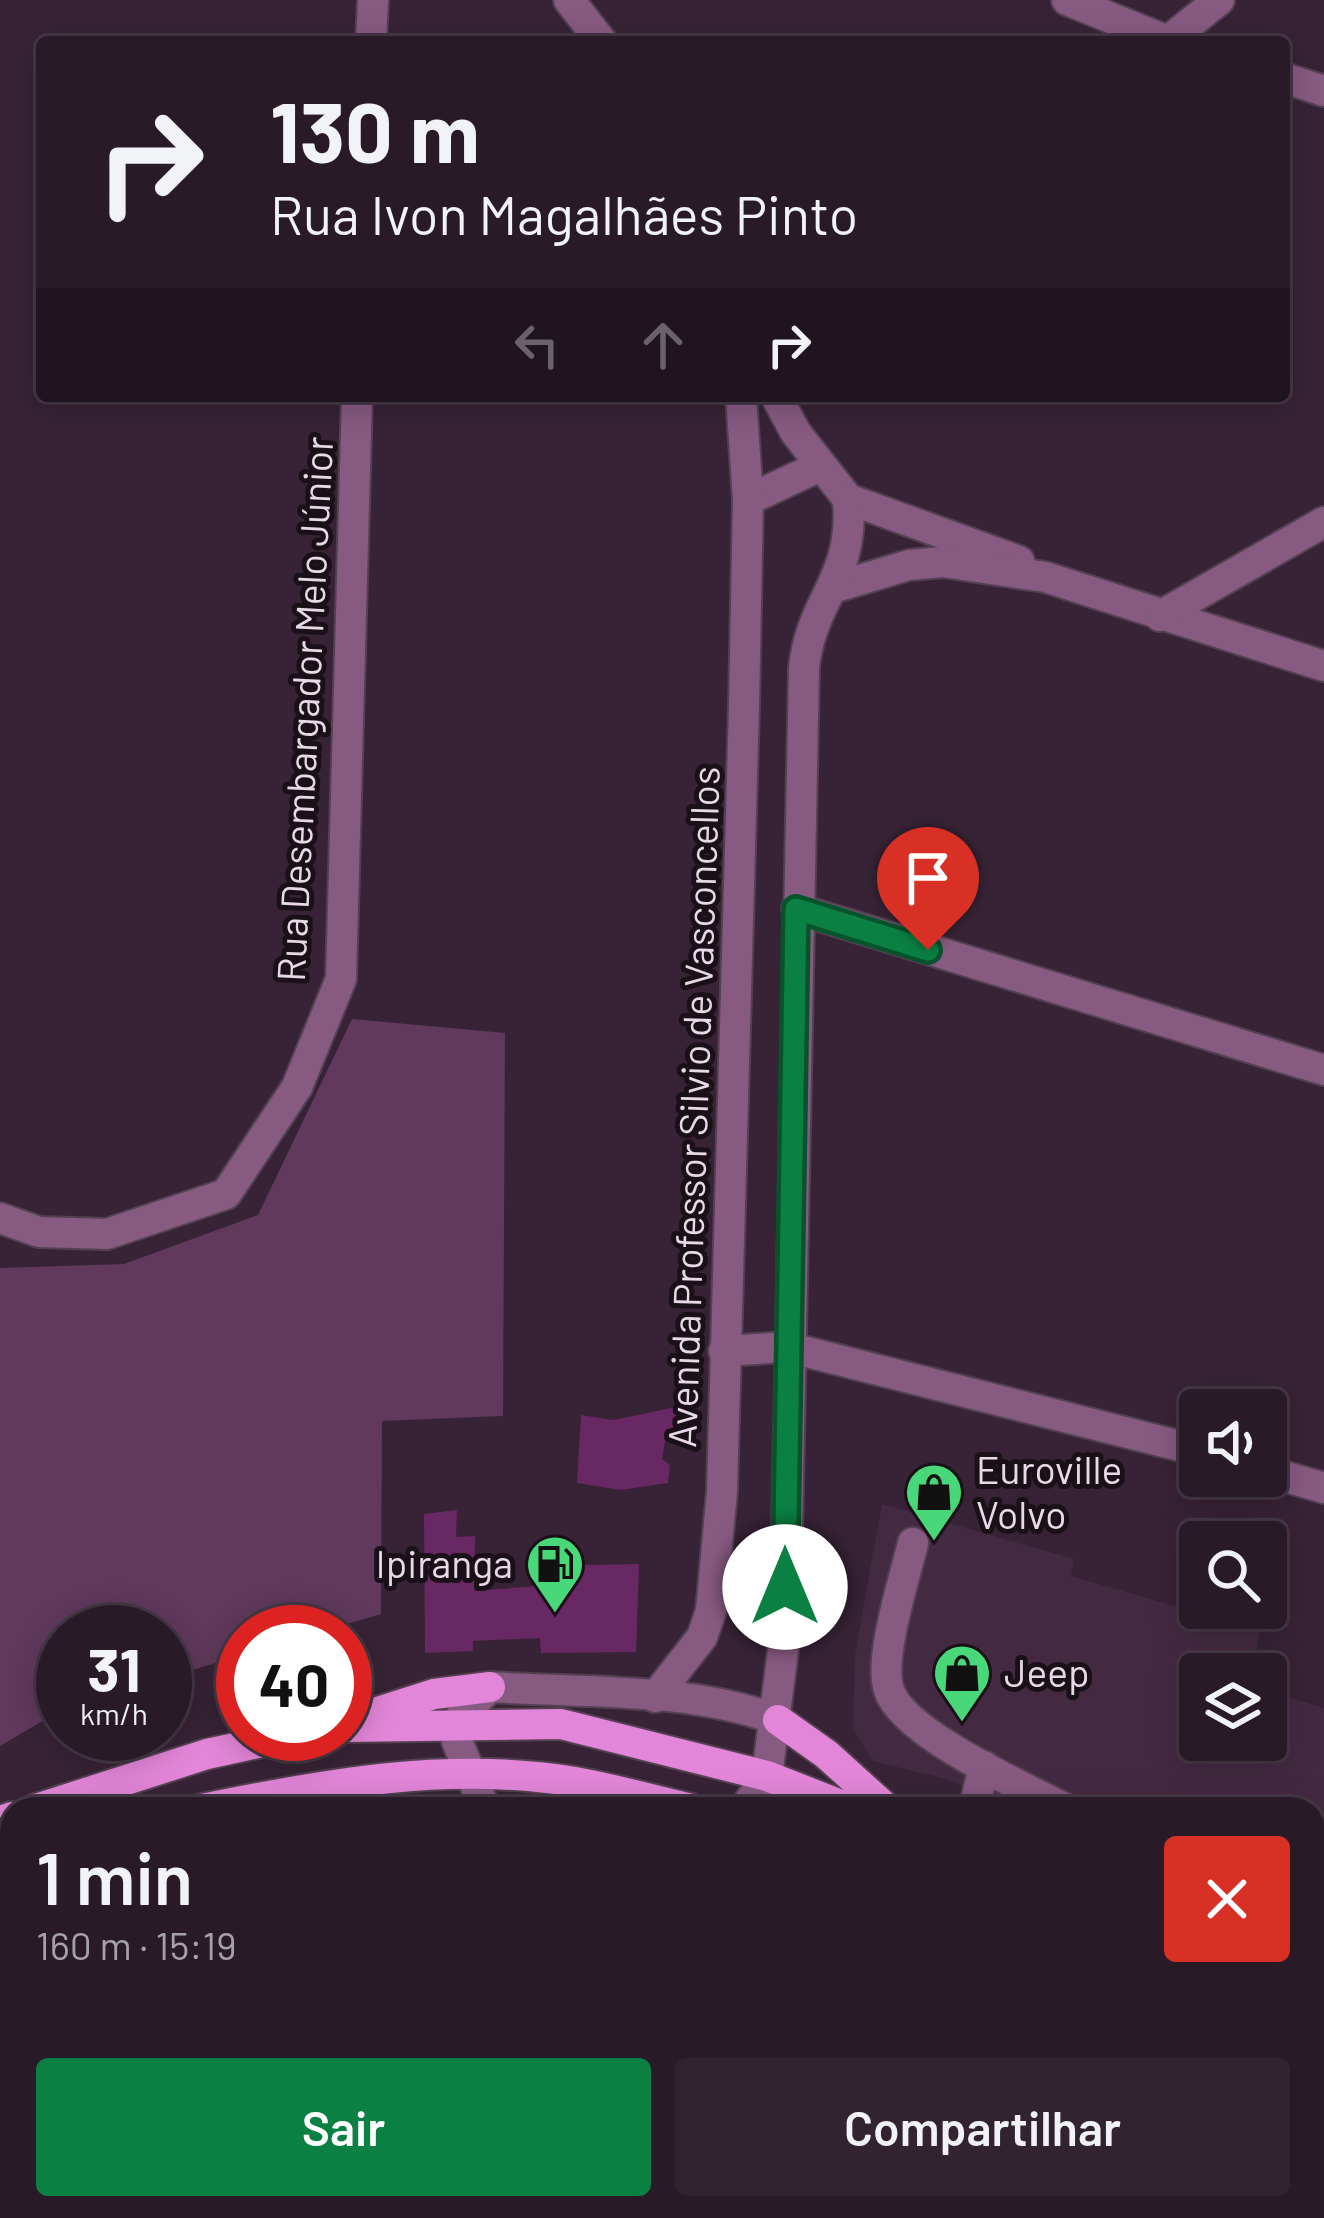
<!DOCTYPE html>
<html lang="pt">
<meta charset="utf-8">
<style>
:root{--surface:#291a28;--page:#312330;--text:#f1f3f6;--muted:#a5a1a8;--line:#453845;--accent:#0b8043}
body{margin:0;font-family:Barlow,sans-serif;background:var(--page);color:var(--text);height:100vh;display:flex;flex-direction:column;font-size:45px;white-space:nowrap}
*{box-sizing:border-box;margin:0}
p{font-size:39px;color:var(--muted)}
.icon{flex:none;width:66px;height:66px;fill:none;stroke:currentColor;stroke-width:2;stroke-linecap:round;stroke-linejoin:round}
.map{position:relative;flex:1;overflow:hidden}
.drawer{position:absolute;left:0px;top:1797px;width:1326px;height:423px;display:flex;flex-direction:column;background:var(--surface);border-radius:36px 36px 0 0;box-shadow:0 6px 30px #0003,0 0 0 3px var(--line)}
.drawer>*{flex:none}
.guide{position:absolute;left:36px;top:36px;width:1254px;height:366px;border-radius:12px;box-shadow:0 6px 30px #0003,0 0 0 3px var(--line);background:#291a28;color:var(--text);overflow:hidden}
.fabs{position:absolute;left:1179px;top:1389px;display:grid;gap:24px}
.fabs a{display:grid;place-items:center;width:108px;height:108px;border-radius:12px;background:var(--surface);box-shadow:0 6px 30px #0003,0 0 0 3px var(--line);font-size:60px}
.speed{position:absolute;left:36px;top:1605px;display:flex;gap:24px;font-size:60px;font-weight:700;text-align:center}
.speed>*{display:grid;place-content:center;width:156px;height:156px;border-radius:50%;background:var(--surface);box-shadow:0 6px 30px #0003,0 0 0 3px var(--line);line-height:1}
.speed small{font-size:30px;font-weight:400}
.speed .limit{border:18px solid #d22;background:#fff;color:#111}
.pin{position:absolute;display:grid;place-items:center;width:102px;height:102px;color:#fff;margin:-123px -51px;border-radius:50% 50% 50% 0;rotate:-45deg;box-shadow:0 0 12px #0007}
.pin .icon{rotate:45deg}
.me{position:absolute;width:132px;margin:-66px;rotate:0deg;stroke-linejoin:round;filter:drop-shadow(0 0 9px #0008)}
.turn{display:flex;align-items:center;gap:42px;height:252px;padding:0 36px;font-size:54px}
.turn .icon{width:156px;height:156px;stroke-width:2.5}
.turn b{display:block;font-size:84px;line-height:102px}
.lanes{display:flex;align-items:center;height:114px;padding:0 36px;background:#0003;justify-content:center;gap:60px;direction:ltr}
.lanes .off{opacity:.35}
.round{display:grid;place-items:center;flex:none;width:126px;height:126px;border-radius:12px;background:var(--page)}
.summary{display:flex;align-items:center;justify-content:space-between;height:204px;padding:0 36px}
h1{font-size:72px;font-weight:600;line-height:90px}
.cta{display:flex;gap:24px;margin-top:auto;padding:24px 36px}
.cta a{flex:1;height:138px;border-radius:12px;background:var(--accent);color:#fff;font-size:48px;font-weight:600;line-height:138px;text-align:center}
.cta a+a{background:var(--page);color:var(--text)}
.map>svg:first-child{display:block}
</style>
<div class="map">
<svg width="1324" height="2218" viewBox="0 0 1324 2218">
<rect width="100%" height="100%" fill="#372335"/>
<path fill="#442a41" d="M882,1504L1074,1559L1071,1576L1260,1631L1252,1674H1200V1740H1266V1690L1324,1708V1925L1314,1922V1809H1023L946,1779L873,1761L853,1729L855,1654Z"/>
<path fill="#60395c" d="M352,1019L505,1033L503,1416L382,1421L381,1614L320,1632H243V1655L165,1678V1632H63V1709L0,1746V1268L124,1264L258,1215Z"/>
<g fill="#682863">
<path d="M691,1404L687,1421L666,1435L662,1459L670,1465L668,1483L620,1490L577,1483L581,1415L613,1420Z"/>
<path d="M457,1510L456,1537L475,1536L474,1591L537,1586L541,1566L639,1564L636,1652L541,1653L540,1638L473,1641V1651L425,1653L424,1514Z"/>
<path d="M278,2208H479V2218H279Z"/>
<path d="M964,2208H1229L1256,2217L961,2218Z"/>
</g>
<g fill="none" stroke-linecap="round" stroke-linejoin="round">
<defs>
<g id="minor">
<path d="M569,0L602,42"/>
<path d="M1067,0L1170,42"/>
<path d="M1168,41L1219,0"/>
<path d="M371,42L373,0"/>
<path d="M1284,78L1324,91"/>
<path d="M776,396L796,433L848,499L1019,561"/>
<path d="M748,500L820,466"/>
<path d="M836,587L909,565L943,562L1045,577L1324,666"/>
<path d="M1160,616L1324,522"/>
<path d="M797,909L1324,1070"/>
<path d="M0,1218L39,1232L107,1234L226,1194L297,1087L341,979L357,396"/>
<path d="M724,1351L787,1347L1200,1451"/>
<path d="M1266,1471L1324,1488"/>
<path d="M913,1543C905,1577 878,1659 889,1690C903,1734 1024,1787 1066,1809"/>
<path d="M655,1697L702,1637L711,1611L722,1491L744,706L748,500L741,396"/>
<path d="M485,1809L457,1741L461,1716L490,1687C584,1693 689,1687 778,1720"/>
<path d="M744,1809L767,1776L785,1635L804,668C811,598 855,580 848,499"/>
<path d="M974,1809L984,1766"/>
<path d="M1314,1881L1324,1883"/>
<path d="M881,2208L890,2218"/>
</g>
<g id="major">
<path d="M368,1715L434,1694L490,1687"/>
<path d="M778,1720L826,1754L887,1809"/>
<path d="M345,1727L561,1724L767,1776L851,1809"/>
<path d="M36,1809L207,1754L299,1734"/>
<path d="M202,1809C324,1784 450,1761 575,1782C614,1789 653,1800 692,1809"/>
<path d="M0,1821L12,1817"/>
<path d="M0,1878L12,1873"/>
<path d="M1314,1966L1324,1969"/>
<path d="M1314,2012L1324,2015"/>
</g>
</defs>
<use href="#minor" stroke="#534051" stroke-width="34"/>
<use href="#major" stroke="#534051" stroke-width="34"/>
<use href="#minor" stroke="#875a82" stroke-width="30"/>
<use href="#major" stroke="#e386d9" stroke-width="30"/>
</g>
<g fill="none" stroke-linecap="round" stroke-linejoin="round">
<defs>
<path id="route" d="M785,1587L796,909L928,950"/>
</defs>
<use href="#route" stroke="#07532c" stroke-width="30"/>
<use href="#route" stroke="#0b8043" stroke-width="21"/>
</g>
<defs>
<symbol id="shop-pin" viewBox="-11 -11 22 30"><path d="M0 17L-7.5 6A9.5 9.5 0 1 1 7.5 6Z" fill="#48d779" stroke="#191018"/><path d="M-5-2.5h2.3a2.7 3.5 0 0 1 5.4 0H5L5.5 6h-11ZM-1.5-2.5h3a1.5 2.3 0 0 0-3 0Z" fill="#111"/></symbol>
<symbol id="fuel-pin" viewBox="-11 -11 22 30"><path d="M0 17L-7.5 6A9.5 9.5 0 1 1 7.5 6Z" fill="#48d779" stroke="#191018"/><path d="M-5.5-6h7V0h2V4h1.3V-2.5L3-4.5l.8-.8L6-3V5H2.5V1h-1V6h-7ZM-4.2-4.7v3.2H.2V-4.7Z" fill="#111"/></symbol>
</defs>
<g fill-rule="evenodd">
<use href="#shop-pin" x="901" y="1459" width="66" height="90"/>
<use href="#fuel-pin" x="522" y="1531" width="66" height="90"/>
<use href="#shop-pin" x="929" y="1640" width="66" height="90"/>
</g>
<g text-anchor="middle" stroke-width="10" stroke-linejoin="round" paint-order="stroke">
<g font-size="39" fill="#e7d9e5" stroke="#191018">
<text transform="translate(305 709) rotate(-87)" y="14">Rua Desembargador Melo Júnior</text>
<text transform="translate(694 1107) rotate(-88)" y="14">Avenida Professor Silvio de Vasconcellos</text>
</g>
<g font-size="39" fill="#e7d9e5" stroke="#191018" text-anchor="start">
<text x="976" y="1484">Euroville<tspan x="976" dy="45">Volvo</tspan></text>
<text x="513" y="1578" text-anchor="end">Ipiranga</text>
<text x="1004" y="1687">Jeep</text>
</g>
</g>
</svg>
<div class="fabs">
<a><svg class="icon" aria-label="sound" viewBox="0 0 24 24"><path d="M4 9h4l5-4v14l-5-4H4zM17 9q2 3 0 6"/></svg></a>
<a><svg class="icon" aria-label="search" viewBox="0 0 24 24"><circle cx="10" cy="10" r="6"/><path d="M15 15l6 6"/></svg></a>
<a><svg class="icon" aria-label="layers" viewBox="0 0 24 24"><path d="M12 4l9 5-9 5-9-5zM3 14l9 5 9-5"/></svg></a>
</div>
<div class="speed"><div>31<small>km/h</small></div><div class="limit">40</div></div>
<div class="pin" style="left:928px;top:950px;background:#d93025"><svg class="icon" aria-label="arrive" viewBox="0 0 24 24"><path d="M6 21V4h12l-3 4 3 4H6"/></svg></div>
<svg class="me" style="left:785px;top:1587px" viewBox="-20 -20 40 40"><circle r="19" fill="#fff"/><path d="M0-13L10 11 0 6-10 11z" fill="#0b8043"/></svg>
<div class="guide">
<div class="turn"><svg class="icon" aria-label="right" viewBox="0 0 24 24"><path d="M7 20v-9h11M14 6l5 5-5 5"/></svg><div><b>130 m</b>Rua Ivon Magalhães Pinto</div></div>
<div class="lanes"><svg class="icon off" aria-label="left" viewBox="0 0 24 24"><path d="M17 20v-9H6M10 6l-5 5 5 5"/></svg><svg class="icon off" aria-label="ahead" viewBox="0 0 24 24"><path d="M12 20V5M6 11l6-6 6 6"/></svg><svg class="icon" aria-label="right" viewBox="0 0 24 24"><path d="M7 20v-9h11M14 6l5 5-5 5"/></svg></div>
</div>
<section class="drawer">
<div class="summary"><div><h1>1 min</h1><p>160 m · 15:19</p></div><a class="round" style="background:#d93025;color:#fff"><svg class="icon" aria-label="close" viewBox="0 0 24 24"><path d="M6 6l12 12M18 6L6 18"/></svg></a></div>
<div class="cta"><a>Sair</a><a>Compartilhar</a></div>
</section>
</div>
